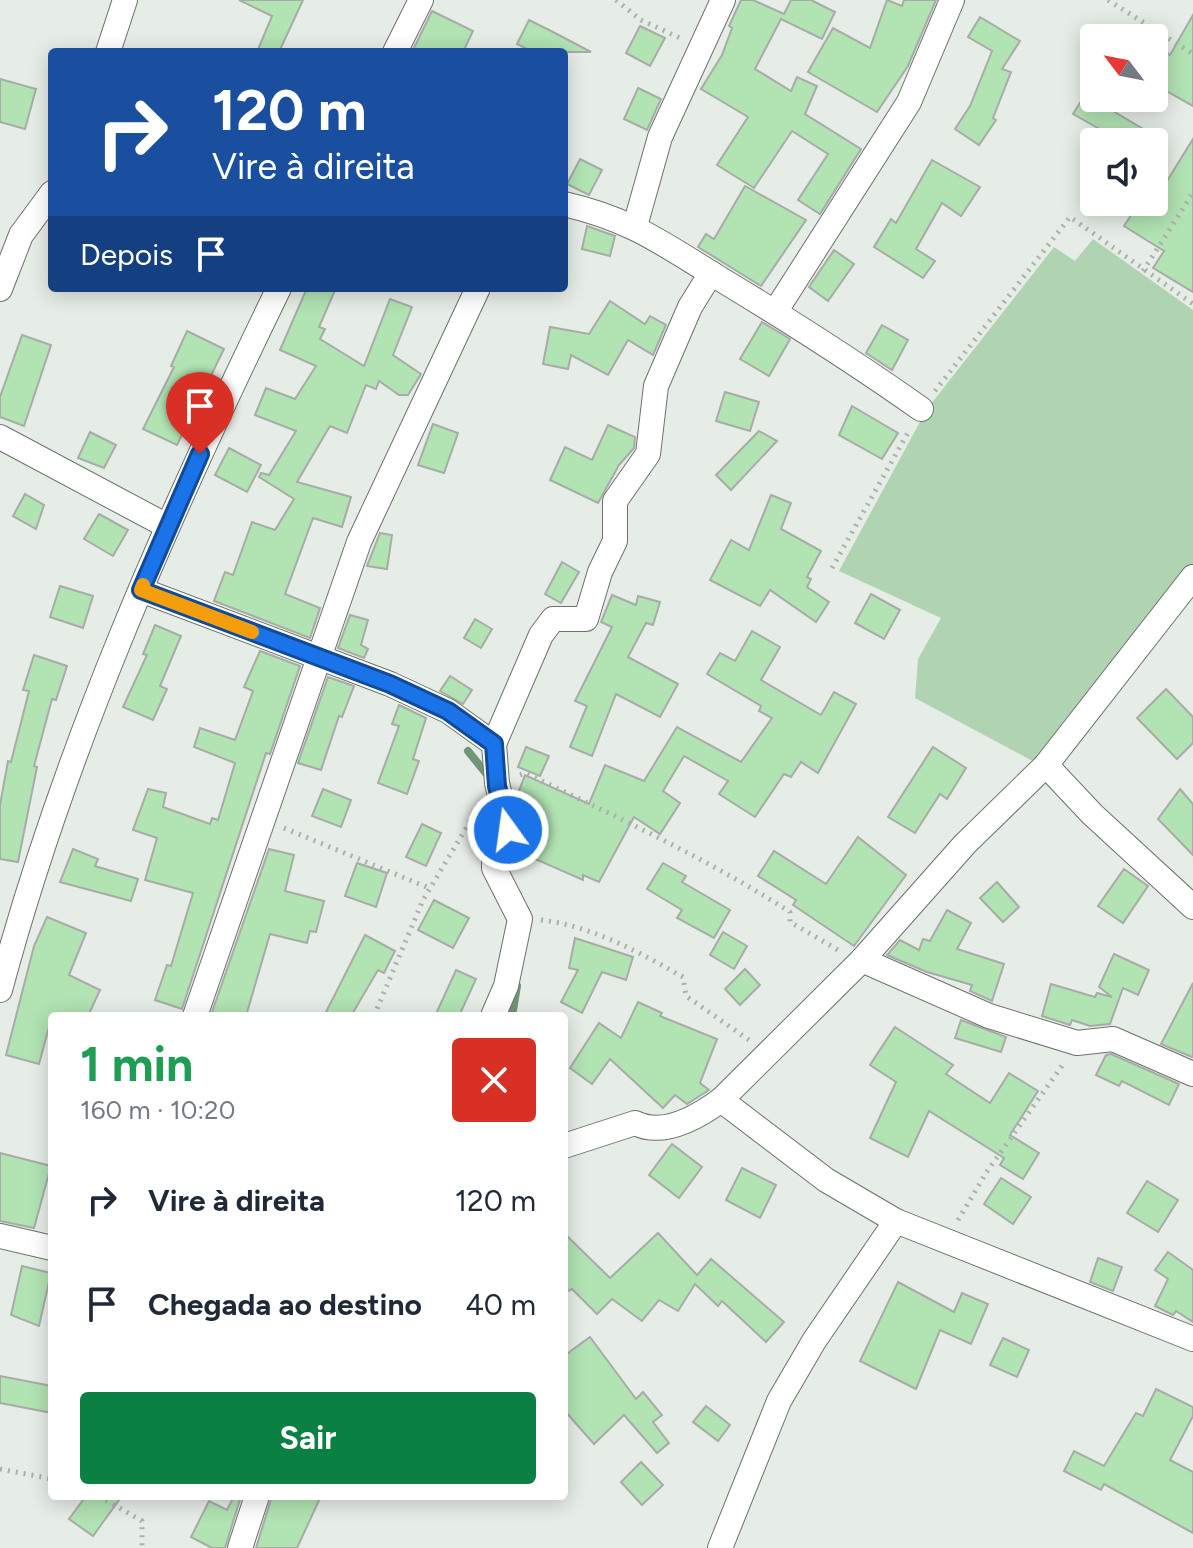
<!DOCTYPE html>
<html lang="pt">
<meta charset="utf-8">
<style>
:root{--surface:#fff;--page:#f2f2f3;--text:#1f2937;--muted:#747a83;--accent:#0b8043}
body{margin:0;font-family:Figtree,sans-serif;background:var(--page);color:var(--text);height:100vh;display:flex;flex-direction:column;font-size:30px;white-space:nowrap}
*{box-sizing:border-box;margin:0}
p{font-size:26px;color:var(--muted)}
.icon{flex:none;width:44px;height:44px;fill:none;stroke:currentColor;stroke-width:2;stroke-linecap:round;stroke-linejoin:round}
.map{position:relative;flex:1;overflow:hidden}
.details{position:absolute;left:48px;top:1012px;width:520px;height:488px;display:flex;flex-direction:column;background:var(--surface);border-radius:8px;box-shadow:0 4px 20px #0003}
.details>*{flex:none}
.hud{position:absolute;left:48px;top:48px;width:520px;height:244px;border-radius:8px;box-shadow:0 4px 20px #0003;background:#1a4fa0;color:#fff;overflow:hidden}
.needle{width:52px;rotate:302deg}
.controls{position:absolute;left:1080px;top:24px;display:grid;gap:16px}
.controls a{display:grid;place-items:center;width:88px;height:88px;border-radius:8px;background:var(--surface);box-shadow:0 4px 20px #0003;font-size:40px}
.pin{position:absolute;display:grid;place-items:center;width:68px;height:68px;color:#fff;margin:-82px -34px;border-radius:50% 50% 50% 0;rotate:-45deg;box-shadow:0 0 8px #0007}
.pin .icon{rotate:45deg}
.me{position:absolute;width:88px;margin:-44px;rotate:346deg;stroke-linejoin:round;filter:drop-shadow(0 0 6px #0008)}
.turn{display:flex;align-items:center;gap:28px;height:168px;padding:0 32px;font-size:36px}
.turn .icon{width:104px;height:104px;stroke-width:2.5}
.turn b{display:block;font-size:56px;line-height:68px}
.then{display:flex;align-items:center;height:76px;padding:0 32px;background:#0003;gap:16px;font-size:30px}
.round{display:grid;place-items:center;flex:none;width:84px;height:84px;border-radius:8px;background:var(--page)}
.summary{display:flex;align-items:center;justify-content:space-between;height:136px;padding:0 32px}
h1{font-size:48px;font-weight:700;line-height:60px;color:#1e9e55}
.action{display:flex;gap:16px;margin-top:auto;padding:16px 32px}
.action a{flex:1;height:92px;border-radius:8px;background:var(--accent);color:#fff;font-size:32px;font-weight:700;line-height:92px;text-align:center}
ul{padding:0;list-style:none}
li{display:flex;align-items:center;gap:24px;height:104px;padding:0 32px}
li div{flex:1}
li b{display:block;font-size:30px}
li em{font-style:normal}
.map>svg:first-child{display:block}
</style>
<div class="map">
<svg width="1193" height="1548" viewBox="0 0 1193 1548">
<rect width="100%" height="100%" fill="#e6ece6"/>
<path fill="#b0d3b1" d="M1093,239L1193,310V574L1042,766L915,698L918,659L941,618L839,571L927,409L1054,247L1075,261Z"/>
<g fill="none" stroke-linecap="round" stroke-linejoin="round">
<g stroke="#729574" stroke-width="8">
<path d="M468,751L489,777"/>
<path d="M512,1016L517,986"/>
</g>
</g>
<g fill="#b1e3b3" stroke="#a7aca7" stroke-width="2">
<path d="M239,0H303L279,52H257L272,16Z"/>
<path d="M741,0H753L784,14L791,0H811L835,12L822,39L781,19L755,69L791,91L797,77L817,86L805,114L861,149L820,214L798,200L828,154L792,131L754,188L717,165L748,117L701,89L722,55L732,28L729,26Z"/>
<path d="M887,0L902,6L904,0H936L908,66L877,112L808,72L833,28L870,48Z"/>
<path d="M432,11L473,31L463,52H412Z"/>
<path d="M1193,15V106L1154,84V72L1166,52L1170,55Z"/>
<path d="M980,17L1020,41L1002,69L1011,72L993,118L996,120L979,145L955,129L970,106L992,51L968,37Z"/>
<path d="M529,20L553,32L591,52H533L517,44Z"/>
<path d="M640,26L665,38L650,66L626,53Z"/>
<path d="M0,79L36,89L25,129L0,122Z"/>
<path d="M638,88L661,99L647,130L624,119Z"/>
<path d="M1083,98H1114L1108,108L1165,142H1106L1110,135L1073,114Z"/>
<path d="M1193,139V292L1153,268L1164,251L1124,226L1140,202H1154Z"/>
<path d="M580,159L602,170L589,195L567,184Z"/>
<path d="M932,160L980,187L961,216L942,203L916,249L935,261L923,278L874,247L891,219L896,223Z"/>
<path d="M745,186L806,220L761,286L698,247L706,234L714,239Z"/>
<path d="M587,226L615,236L610,256L582,249Z"/>
<path d="M834,250L854,264L828,301L809,287Z"/>
<path d="M307,288H336L319,327L325,329L320,339L364,366L390,299L412,307L393,355L421,374L408,395H399L379,381L376,389L366,385L347,433L330,426L297,482L351,497L342,527L313,518L285,594L320,608L310,638L214,601L225,572L233,575L252,522L275,530L294,499L259,477L261,473L269,475L296,431L255,415L266,388L295,399L316,366L280,350Z"/>
<path d="M610,301L645,324L650,316L666,325L653,355L628,340L608,375L571,355L568,369L543,364L550,327L589,334Z"/>
<path d="M762,322L790,339L769,376L740,359Z"/>
<path d="M882,325L908,340L892,370L866,353Z"/>
<path d="M187,331L224,349L177,445L143,429L174,367L171,366Z"/>
<path d="M22,335L51,345L24,426L0,417V397Z"/>
<path d="M725,392L759,402L750,431L716,421Z"/>
<path d="M852,406L898,433L882,459L839,435Z"/>
<path d="M433,424L458,433L444,473L418,465Z"/>
<path d="M608,425L635,437L634,448L619,465L598,503L550,480L565,447L592,460Z"/>
<path d="M759,431L777,441L731,490L716,475Z"/>
<path d="M90,432L116,445L104,468L78,458Z"/>
<path d="M229,448L261,465L247,492L215,475Z"/>
<path d="M25,494L44,505L36,529L13,516Z"/>
<path d="M771,495L791,503L781,529L821,551L807,577L811,579L807,587L829,602L816,622L770,590L760,606L710,580L731,540L749,550Z"/>
<path d="M99,514L128,530L113,556L84,539Z"/>
<path d="M380,533L392,535L387,569L367,566Z"/>
<path d="M562,562L579,572L561,603L545,594Z"/>
<path d="M60,586L93,596L83,628L50,617Z"/>
<path d="M871,594L900,610L884,639L855,623Z"/>
<path d="M612,595L636,605L638,596L660,602L653,625L646,623L628,657L678,684L660,717L616,694L592,756L570,747L587,706L575,701L612,627L601,622Z"/>
<path d="M350,615L368,620L361,645L368,649L364,658L338,648Z"/>
<path d="M475,619L492,629L481,648L464,638Z"/>
<path d="M155,625L181,636L160,686L167,689L153,720L123,707L147,655L143,654Z"/>
<path d="M752,631L780,647L761,680L821,715L834,692L856,704L818,773L801,762L791,777L784,774L755,817L719,794L728,781L684,756L663,791L680,803L660,834L634,817L599,882L583,875V880L533,858L543,836L528,829L538,808L516,799L525,775L589,804L605,765L644,781L677,727L741,762L772,718L759,711L761,706L707,674L720,653L735,661Z"/>
<path d="M260,651L300,666L270,754L266,753L182,1009L155,1000L167,965L171,966L193,893L145,880L157,838L133,830L148,789L166,793L163,807L210,824L212,818L218,820L235,763L194,747L200,728L235,740L253,691L244,687Z"/>
<path d="M34,655L67,666L56,700L52,699L34,766L37,767L18,862L0,859V805L8,761L11,762L29,691L23,690Z"/>
<path d="M450,676L472,690L463,704L440,691Z"/>
<path d="M328,677L354,686L342,717L339,716L321,770L298,763Z"/>
<path d="M1166,689L1193,717V743L1177,759L1137,718Z"/>
<path d="M399,705L426,718L413,759L419,761L407,794L378,783L399,726L392,724Z"/>
<path d="M526,747L549,756L540,776L518,767Z"/>
<path d="M933,747L966,768L947,799L940,794L915,833L888,817Z"/>
<path d="M323,789L351,800L341,827L312,816Z"/>
<path d="M1180,789L1193,804V855L1158,819Z"/>
<path d="M422,824L441,833L426,866L406,857Z"/>
<path d="M858,837L906,875L854,946L793,905L796,900L758,876L774,851L826,884Z"/>
<path d="M73,849L98,859L95,866L138,879L131,901L60,882Z"/>
<path d="M269,849L294,855L285,891L324,901L316,932L310,931L307,943L270,934L246,1016L211,1015Z"/>
<path d="M357,863L387,873L376,907L345,896Z"/>
<path d="M663,863L686,876L682,882L730,910L714,938L677,918L682,910L647,889Z"/>
<path d="M1124,869L1148,886L1123,923L1098,906Z"/>
<path d="M997,882L1019,907L1003,922L980,898Z"/>
<path d="M434,900L469,918L453,948L418,930Z"/>
<path d="M947,910L971,923L957,949L1004,964L992,1001L970,991L972,985L927,972L887,955L900,940L919,950L923,939L930,941Z"/>
<path d="M47,917L86,933L69,975L100,990L88,1016H52L39,1064L6,1055L34,946Z"/>
<path d="M723,932L747,946L734,969L710,955Z"/>
<path d="M365,935L395,951L384,973L378,970L351,1016H324Z"/>
<path d="M575,938L633,957L626,980L602,972L582,1013L561,1002L578,970L569,968Z"/>
<path d="M1114,954L1149,970L1138,995L1123,988L1110,1024L1090,1026L1072,1020L1070,1025L1042,1016L1051,984L1095,997L1097,993L1112,997L1099,987Z"/>
<path d="M745,969L760,985L740,1005L725,989Z"/>
<path d="M456,970L476,979L459,1016H435Z"/>
<path d="M1193,983V1056L1192,1057L1161,1044Z"/>
<path d="M638,1002L662,1013L660,1016L717,1039L700,1083L709,1090L687,1104L675,1095L663,1108L610,1059L592,1084L570,1068L599,1023L621,1038Z"/>
<path d="M961,1020L1006,1037L1001,1052L955,1038Z"/>
<path d="M895,1027L953,1065L946,1074L990,1103L1009,1073L1038,1091L1010,1135L1039,1153L1023,1179L1000,1165L1004,1158L929,1111L908,1157L870,1138L896,1082L870,1065Z"/>
<path d="M1111,1054L1179,1084L1169,1105L1122,1081L1119,1086L1096,1075L1106,1055Z"/>
<path d="M672,1144L702,1167L679,1198L649,1175Z"/>
<path d="M0,1153L51,1166L34,1228L0,1221Z"/>
<path d="M742,1168L776,1185L760,1218L726,1200Z"/>
<path d="M1001,1178L1031,1197L1013,1224L984,1204Z"/>
<path d="M1147,1181L1178,1200L1158,1232L1127,1213Z"/>
<path d="M564,1233L610,1278L658,1233L697,1275L711,1259L784,1322L766,1342L722,1301L718,1306L695,1284L678,1311L659,1300L642,1321L612,1299L597,1314L572,1289L564,1293Z"/>
<path d="M1168,1252L1193,1270V1322L1176,1311L1173,1315L1155,1306L1168,1279L1155,1270Z"/>
<path d="M1098,1258L1122,1267L1113,1291L1090,1282Z"/>
<path d="M22,1266L51,1273L39,1326L11,1315Z"/>
<path d="M898,1282L954,1312L962,1293L988,1304L971,1344L940,1330L916,1389L860,1361Z"/>
<path d="M590,1337L636,1399L643,1392L662,1415L653,1422L669,1443L657,1453L624,1415L594,1444L564,1410V1356Z"/>
<path d="M1003,1338L1029,1350L1017,1377L990,1365Z"/>
<path d="M0,1376L52,1386V1413L0,1403Z"/>
<path d="M1156,1389L1193,1407V1416L1170,1460L1193,1472V1533L1104,1484L1101,1490L1064,1471L1074,1451L1104,1466L1136,1413L1143,1416Z"/>
<path d="M706,1406L730,1425L718,1441L693,1422Z"/>
<path d="M641,1462L663,1485L642,1505L621,1482Z"/>
<path d="M86,1496H122L93,1536L69,1519Z"/>
<path d="M234,1496H241L225,1548H212L191,1537L209,1501L227,1510Z"/>
<path d="M272,1496H321L297,1548H256Z"/>
</g>
<g fill="none" stroke-linecap="round" stroke-linejoin="round">
<defs>
<g id="minor">
<path d="M108,52L125,0"/>
<path d="M395,52L421,0"/>
<path d="M564,204C631,219 665,245 722,280C790,321 856,363 921,409"/>
<path d="M635,226L660,137L723,0"/>
<path d="M0,289L21,235L52,193"/>
<path d="M775,312L909,102L952,0"/>
<path d="M0,437L167,526"/>
<path d="M141,590L390,684L448,711L494,744L541,635L553,619H586L600,572L615,541V501L648,454L656,386L690,307L711,273"/>
<path d="M1046,765L1092,814L1193,907"/>
<path d="M862,960L989,1016L1077,1043L1113,1039L1193,1074"/>
<path d="M0,990C65,747 169,514 279,288"/>
<path d="M195,1016L359,542L478,288"/>
<path d="M493,1016L506,986L520,919L494,868V853L508,830L497,783L494,744"/>
<path d="M564,1146L635,1123C663,1137 698,1117 721,1100L862,960L965,844L1046,765L1193,577"/>
<path d="M896,1221L1193,1339"/>
<path d="M0,1236L52,1248"/>
<path d="M240,1548L257,1496"/>
<path d="M720,1548L779,1401L814,1341L896,1221L826,1180L721,1100"/>
</g>
</defs>
<use href="#minor" stroke="#6d716d" stroke-width="26"/>
<g stroke="#abb0ab" stroke-width="5" stroke-dasharray="2 6" stroke-linecap="butt">
<path d="M616,0L641,20L680,38"/>
<path d="M1108,0L1193,54"/>
<path d="M1143,271L1193,193"/>
<path d="M935,391L1070,217L1193,304"/>
<path d="M832,568L910,429"/>
<path d="M520,775L525,773C615,816 706,858 790,912V922L838,950"/>
<path d="M284,828L429,888"/>
<path d="M541,920C592,926 639,952 683,977L686,996L749,1040"/>
<path d="M374,1016L423,900L477,810"/>
<path d="M958,1220L986,1173L1064,1063"/>
<path d="M0,1469L52,1479"/>
<path d="M99,1496L142,1521V1548"/>
</g>
<use href="#minor" stroke="#fff" stroke-width="24"/>
</g>
<g fill="none" stroke-linecap="round" stroke-linejoin="round">
<defs>
<path id="route" d="M200,454L141,590L390,684L448,711L494,744L497,786L508,830"/>
</defs>
<use href="#route" stroke="#114b97" stroke-width="20"/>
<use href="#route" stroke="#1a73e8" stroke-width="14"/>
<path stroke="#f59e0b" stroke-width="14" d="M143,585L141,590L252,632"/>
</g>
</svg>
<div class="controls">
<a><svg class="needle" viewBox="-14 -14 28 28"><path d="M0-13l5 13h-10z" fill="#e53935"/><path d="M0 13l5-13h-10z" fill="#747a83"/></svg></a>
<a><svg class="icon" aria-label="sound" viewBox="0 0 24 24"><path d="M4 9h4l5-4v14l-5-4H4zM17 9q2 3 0 6"/></svg></a>
</div>
<div class="pin" style="left:200px;top:454px;background:#d93025"><svg class="icon" aria-label="arrive" viewBox="0 0 24 24"><path d="M6 21V4h12l-3 4 3 4H6"/></svg></div>
<svg class="me" style="left:508px;top:830px" viewBox="-20 -20 40 40"><circle r="17" fill="#1a73e8" stroke="#fff" stroke-width="3"/><path d="M0-11L8 9 0 5-8 9z" fill="#fff"/></svg>
<div class="hud">
<div class="turn"><svg class="icon" aria-label="right" viewBox="0 0 24 24"><path d="M7 20v-9h11M14 6l5 5-5 5"/></svg><div><b>120 m</b>Vire à direita</div></div>
<div class="then">Depois<svg class="icon" aria-label="arrive" viewBox="0 0 24 24"><path d="M6 21V4h12l-3 4 3 4H6"/></svg></div>
</div>
<section class="details">
<div class="summary"><div><h1>1 min</h1><p>160 m · 10:20</p></div><a class="round" style="background:#d93025;color:#fff"><svg class="icon" aria-label="close" viewBox="0 0 24 24"><path d="M6 6l12 12M18 6L6 18"/></svg></a></div>
<ul>
<li><svg class="icon" aria-label="right" viewBox="0 0 24 24"><path d="M7 20v-9h11M14 6l5 5-5 5"/></svg><div><b>Vire à direita</b></div><em>120 m</em></li>
<li><svg class="icon" aria-label="arrive" viewBox="0 0 24 24"><path d="M6 21V4h12l-3 4 3 4H6"/></svg><div><b>Chegada ao destino</b></div><em>40 m</em></li>
</ul>
<div class="action"><a>Sair</a></div>
</section>
</div>
